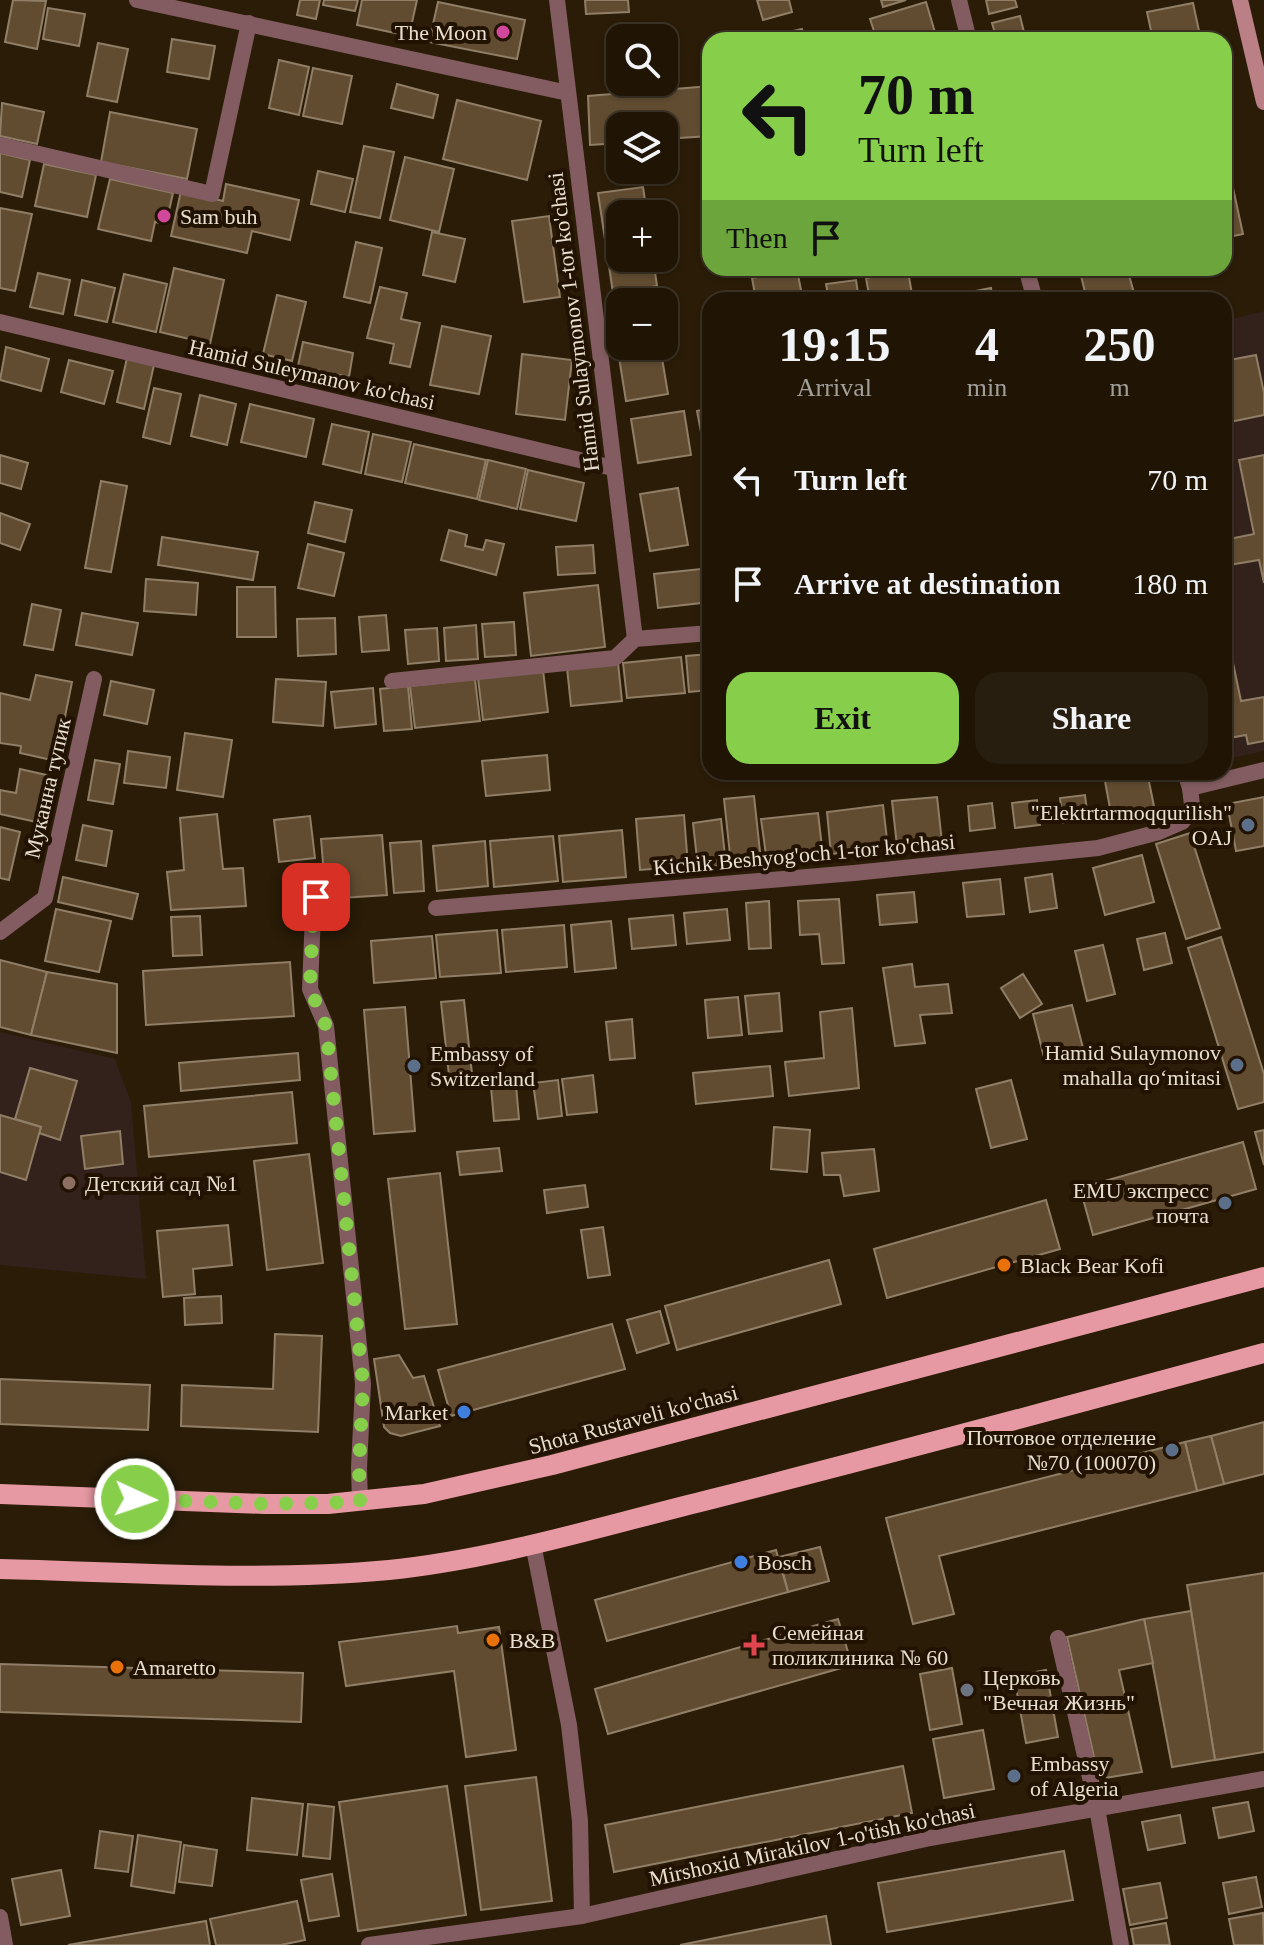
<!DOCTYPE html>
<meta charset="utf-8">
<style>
:root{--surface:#201505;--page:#281e0f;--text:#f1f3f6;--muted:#a29f9a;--line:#3d3427;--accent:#87cf4a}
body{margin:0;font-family:Georgia,serif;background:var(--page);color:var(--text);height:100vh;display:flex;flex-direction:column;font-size:30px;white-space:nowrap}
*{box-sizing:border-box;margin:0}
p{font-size:26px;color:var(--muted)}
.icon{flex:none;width:44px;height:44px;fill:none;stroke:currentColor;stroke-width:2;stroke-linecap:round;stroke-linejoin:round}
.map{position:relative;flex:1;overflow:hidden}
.side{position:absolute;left:702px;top:292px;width:530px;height:488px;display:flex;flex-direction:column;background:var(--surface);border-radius:24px;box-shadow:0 2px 6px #0004,0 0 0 2px var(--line)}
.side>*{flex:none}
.guide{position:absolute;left:702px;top:32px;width:530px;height:244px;border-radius:24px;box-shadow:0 2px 6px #0004,0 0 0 2px var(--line);background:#87cf4a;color:#111;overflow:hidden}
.buttons{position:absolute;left:606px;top:24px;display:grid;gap:16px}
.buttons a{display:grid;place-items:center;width:72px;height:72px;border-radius:16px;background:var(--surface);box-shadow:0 2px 6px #0004,0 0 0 2px var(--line);font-size:40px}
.pin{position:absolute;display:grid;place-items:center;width:68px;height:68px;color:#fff;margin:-34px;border-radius:16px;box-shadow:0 4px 12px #0006}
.me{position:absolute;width:88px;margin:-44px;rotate:93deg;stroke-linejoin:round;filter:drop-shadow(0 0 6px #0008)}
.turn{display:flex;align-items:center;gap:28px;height:168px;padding:0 24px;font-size:36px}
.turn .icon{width:104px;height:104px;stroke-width:2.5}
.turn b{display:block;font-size:56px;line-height:68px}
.then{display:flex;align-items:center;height:76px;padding:0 24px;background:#0003;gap:16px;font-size:30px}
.eta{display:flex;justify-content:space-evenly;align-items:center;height:136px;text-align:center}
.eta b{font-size:48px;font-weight:700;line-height:56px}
.cta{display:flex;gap:16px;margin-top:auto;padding:16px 24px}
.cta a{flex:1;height:92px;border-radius:24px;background:var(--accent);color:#111;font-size:32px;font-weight:700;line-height:92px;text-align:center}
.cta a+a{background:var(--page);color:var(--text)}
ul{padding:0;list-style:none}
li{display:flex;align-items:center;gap:24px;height:104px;padding:0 24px}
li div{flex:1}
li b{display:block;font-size:30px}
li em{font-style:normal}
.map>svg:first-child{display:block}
</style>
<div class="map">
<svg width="1264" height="1945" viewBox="0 0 1264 1945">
<rect width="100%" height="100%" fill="#2a1c07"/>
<g fill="#33211b">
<path d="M1264,311V751L1224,760V321Z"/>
<path d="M0,1032L115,1059L131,1102L146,1279L0,1265Z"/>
</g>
<g fill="#614c31" stroke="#907e67" stroke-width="2">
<path d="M13,0L46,1L37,49L5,42Z"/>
<path d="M300,0H320L316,19L297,15Z"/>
<path d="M324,0H358L355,11L323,5Z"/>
<path d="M362,0H417L409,36L357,25Z"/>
<path d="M585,0H628L629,12L586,14Z"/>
<path d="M757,0H789L792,12L763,20Z"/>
<path d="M881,0H906L883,7Z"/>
<path d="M986,0H1015L1017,7L989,14Z"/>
<path d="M438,2L525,20L517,59L429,42Z"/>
<path d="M926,2L937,39L877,40L870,19Z"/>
<path d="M1193,3L1201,40H1153L1147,12Z"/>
<path d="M48,8L85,14L79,46L43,39Z"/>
<path d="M1020,16L1026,40H997L992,23Z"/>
<path d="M802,29L805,40H760V39Z"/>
<path d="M172,39L215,46L209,79L167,72Z"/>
<path d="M98,43L128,49L117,102L87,96Z"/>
<path d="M279,60L309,67L299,115L269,108Z"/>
<path d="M313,68L352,76L342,124L303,116Z"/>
<path d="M397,84L438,95L433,118L391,108Z"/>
<path d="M710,86V136L664,139V126H620V143L590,145L588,96Z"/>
<path d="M457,100L541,121L527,180L443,159Z"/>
<path d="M2,103L44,112L37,144L0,136Z"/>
<path d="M110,112L197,129L187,179L101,162Z"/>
<path d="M364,146L394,152L380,218L350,212Z"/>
<path d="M0,153L30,160L22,197L0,192Z"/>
<path d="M405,157L454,169L439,232L390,220Z"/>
<path d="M44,164L96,175L87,217L35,206Z"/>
<path d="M1228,165L1243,234L1224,238V166Z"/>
<path d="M318,171L353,179L345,212L311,204Z"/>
<path d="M110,179L173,193L166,224L155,222L151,241L98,229Z"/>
<path d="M226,184L299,200L290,240L252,231L247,253L171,236L181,191L223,201Z"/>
<path d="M643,187L647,214H620V258H653L657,286L613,293L598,193Z"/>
<path d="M0,208L32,214L15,291L0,288Z"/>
<path d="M549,216L560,297L524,302L512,221Z"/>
<path d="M432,232L465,239L455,282L423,275Z"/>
<path d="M356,242L382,248L370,303L344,297Z"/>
<path d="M174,268L224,280L210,344L160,332Z"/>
<path d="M1079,268H1127L1136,300H1087Z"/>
<path d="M797,270L803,300H756L752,278Z"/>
<path d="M908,271L913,300H870L866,278Z"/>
<path d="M38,273L70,280L63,314L30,307Z"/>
<path d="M124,274L167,284L156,332L113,322Z"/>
<path d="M82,280L115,288L107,322L75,315Z"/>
<path d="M856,280L859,300H829L826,284Z"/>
<path d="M380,287L407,293L401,319L420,323L410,367L390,363L394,344L367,338Z"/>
<path d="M991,288L993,300H966L965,293Z"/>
<path d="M277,295L306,302L292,361L263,354Z"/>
<path d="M442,326L491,336L479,394L430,385Z"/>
<path d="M710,330V370H708L702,331Z"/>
<path d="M303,342L353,353L349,377L298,366Z"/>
<path d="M649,346H660L668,394L626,401L618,351Z"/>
<path d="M6,347L49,359L41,391L0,380Z"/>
<path d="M522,354L572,360L565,420L516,414Z"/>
<path d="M1256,355L1264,393V415L1225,423L1224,361Z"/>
<path d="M127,358L154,365L144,409L117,402Z"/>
<path d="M69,360L113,371L104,404L61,392Z"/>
<path d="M154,388L181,394L170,444L143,437Z"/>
<path d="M200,395L236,404L227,445L191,436Z"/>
<path d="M250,404L314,419L306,457L241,442Z"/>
<path d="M710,408V452L705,453L697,411Z"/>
<path d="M684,411L691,455L638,463L631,419Z"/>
<path d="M332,424L369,432L361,473L323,464Z"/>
<path d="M373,434L411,442L402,482L365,474Z"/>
<path d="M414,444L486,460L477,499L405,483Z"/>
<path d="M0,455L28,463L21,489L0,483Z"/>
<path d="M1264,455V583L1259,560L1229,565L1232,579L1224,580V540L1254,534L1239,460Z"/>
<path d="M488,460L526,469L517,509L479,500Z"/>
<path d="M528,470L584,483L576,521L520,509Z"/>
<path d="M101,481L127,486L111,572L85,568Z"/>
<path d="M678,488L688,545L650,551L640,494Z"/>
<path d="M315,502L352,510L345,542L308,533Z"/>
<path d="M0,513L30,524L20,550L0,543Z"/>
<path d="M449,530L467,535L465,546L483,550L486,540L504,544L496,575L441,560Z"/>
<path d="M162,537L258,552L253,580L158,565Z"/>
<path d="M308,544L344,553L334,596L298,588Z"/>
<path d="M593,545L595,573L558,575L556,547Z"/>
<path d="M710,568V602L658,608L654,574Z"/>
<path d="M146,579L198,583L196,615L144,611Z"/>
<path d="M598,585L605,647L531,656L524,593Z"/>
<path d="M237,587H275L276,637H237Z"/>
<path d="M32,604L61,610L53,650L24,645Z"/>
<path d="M82,613L138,623L132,655L76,645Z"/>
<path d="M386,615L389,650L362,652L359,617Z"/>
<path d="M335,618L336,654L298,656L297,619Z"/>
<path d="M1224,620L1241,701L1264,697V741L1248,744L1246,735L1224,739Z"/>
<path d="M514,622L516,655L485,657L482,624Z"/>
<path d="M476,625L478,659L446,661L444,628Z"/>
<path d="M437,628L439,661L408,664L405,630Z"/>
<path d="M710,654V690L689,692L686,656Z"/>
<path d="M681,657L685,693L627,698L623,663Z"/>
<path d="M618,663L622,701L571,706L567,668Z"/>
<path d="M543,670L548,712L483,720L478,678Z"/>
<path d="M36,675L72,682L56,761L20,753L21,746L0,743V693L30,700Z"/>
<path d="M276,679L326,682L323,726L273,722Z"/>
<path d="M475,679L480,721L415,728L410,686Z"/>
<path d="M111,681L154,690L147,724L104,715Z"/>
<path d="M408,686L412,729L384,731L380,689Z"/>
<path d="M373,688L376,724L335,728L331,692Z"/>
<path d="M185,733L232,740L223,797L177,790Z"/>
<path d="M128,751L170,757L166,788L124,783Z"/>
<path d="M547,755L550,790L486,796L482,761Z"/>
<path d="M95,760L120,764L113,804L88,800Z"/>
<path d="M20,769L51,776L41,823L0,814V790L16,793Z"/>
<path d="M1124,772H1147L1155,811L1112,819L1104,776Z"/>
<path d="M1085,795L1088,820L1063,823L1060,798Z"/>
<path d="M754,796L761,861L731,864L724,799Z"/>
<path d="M937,797L942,842L897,846L892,801Z"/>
<path d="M1264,797V846L1236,851L1227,804Z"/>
<path d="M1037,800L1040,825L1015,828L1012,803Z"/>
<path d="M992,803L995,828L970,831L968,806Z"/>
<path d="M883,805L888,848L831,854L827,812Z"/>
<path d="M818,813L823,856L767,862L761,819Z"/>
<path d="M217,814L223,869L243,868L246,906L171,910L167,872L184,870L180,818Z"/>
<path d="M684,815L688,866L640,870L636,819Z"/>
<path d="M310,816L315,858L279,862L274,820Z"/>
<path d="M721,819L726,865L698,868L693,823Z"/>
<path d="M83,825L112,831L106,866L76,860Z"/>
<path d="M0,827L20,832L9,880L0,878Z"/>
<path d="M622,830L626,877L563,882L559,836Z"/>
<path d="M1190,833L1220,928L1186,939L1156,844Z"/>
<path d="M382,835L387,895L326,899L321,839Z"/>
<path d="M553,836L558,881L494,887L490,841Z"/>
<path d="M421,841L424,891L394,893L390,843Z"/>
<path d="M485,841L488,886L437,891L433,846Z"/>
<path d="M1142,855L1154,902L1105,915L1093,868Z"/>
<path d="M1052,874L1057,908L1030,912L1025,878Z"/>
<path d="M63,877L138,894L132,919L58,902Z"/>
<path d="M1000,879L1004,914L967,917L963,883Z"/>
<path d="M914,892L917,922L880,925L877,895Z"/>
<path d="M839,899L844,963L822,964L819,934L800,935L798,901Z"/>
<path d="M769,901L771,948L749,949L746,903Z"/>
<path d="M56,909L111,921L99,972L45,961Z"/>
<path d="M727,909L730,940L687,944L684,913Z"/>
<path d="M673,915L676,945L632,949L629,919Z"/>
<path d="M200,916L202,955L173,956L171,917Z"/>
<path d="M611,921L616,968L575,972L571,925Z"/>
<path d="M564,925L567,967L506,972L502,930Z"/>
<path d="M497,930L501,973L440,977L436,935Z"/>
<path d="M1165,933L1172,963L1144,970L1137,939Z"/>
<path d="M432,936L436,978L374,983L371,941Z"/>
<path d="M1221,937L1264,1074V1102L1238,1109L1188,948Z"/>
<path d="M1103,945L1115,994L1087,1001L1075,951Z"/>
<path d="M0,960L47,972L31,1035L0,1027Z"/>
<path d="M290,962L294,1016L146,1025L143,971Z"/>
<path d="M912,964L915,987L948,984L952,1013L920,1015L925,1043L895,1046L883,968Z"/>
<path d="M47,972L117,984V1053L31,1035Z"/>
<path d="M1023,974L1042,1004L1020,1018L1001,988Z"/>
<path d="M779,993L782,1031L749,1034L745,996Z"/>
<path d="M738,997L742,1035L708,1038L705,1000Z"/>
<path d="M464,1000L473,1083L450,1085L441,1002Z"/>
<path d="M1072,1005L1083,1048L1044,1057L1033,1014Z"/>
<path d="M405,1007L415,1131L374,1134L364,1010Z"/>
<path d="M852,1008L859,1088L789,1096L785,1062L824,1058L820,1012Z"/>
<path d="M632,1019L635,1058L610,1060L606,1022Z"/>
<path d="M298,1053L300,1080L181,1091L179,1063Z"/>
<path d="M770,1066L773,1096L696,1104L693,1073Z"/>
<path d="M30,1068L77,1081L60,1140L39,1133L41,1127L15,1119Z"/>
<path d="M593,1075L597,1112L567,1115L562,1079Z"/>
<path d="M558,1080L562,1116L538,1119L533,1083Z"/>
<path d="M1011,1080L1027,1139L991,1148L976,1089Z"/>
<path d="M516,1085L519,1119L494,1121L491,1087Z"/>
<path d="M292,1092L297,1143L149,1157L144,1106Z"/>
<path d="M0,1115L41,1127L26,1180L0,1172Z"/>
<path d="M774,1127L810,1130L807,1172L771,1169Z"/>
<path d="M1264,1130V1165L1255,1132Z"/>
<path d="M120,1131L123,1164L85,1169L81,1136Z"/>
<path d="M1243,1142L1256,1189L1093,1235L1080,1188Z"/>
<path d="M499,1148L502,1171L460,1175L457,1152Z"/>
<path d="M874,1149L879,1191L844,1196L840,1175H824L822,1153Z"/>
<path d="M309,1154L323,1263L267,1270L254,1161Z"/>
<path d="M440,1173L457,1324L405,1329L388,1179Z"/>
<path d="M585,1185L588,1207L547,1213L544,1190Z"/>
<path d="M1046,1200L1060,1249L887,1298L874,1249Z"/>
<path d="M228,1225L232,1265L193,1269L195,1294L163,1297L157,1231Z"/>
<path d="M603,1227L610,1275L588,1278L581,1230Z"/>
<path d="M829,1260L841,1304L677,1350L665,1306Z"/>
<path d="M221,1296L222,1323L185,1325L184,1298Z"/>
<path d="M660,1311L669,1343L637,1353L627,1320Z"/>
<path d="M612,1324L625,1369L451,1416L438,1370Z"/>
<path d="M275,1334L322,1336L318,1432L181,1426L182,1385L273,1389Z"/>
<path d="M399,1355L413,1378L424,1376L440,1426L401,1436L390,1433L384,1427L374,1359Z"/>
<path d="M0,1379L150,1385L148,1430L0,1424Z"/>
<path d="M1264,1422V1474L1224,1484L1211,1436Z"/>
<path d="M1211,1436L1224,1484L1197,1491L1185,1442Z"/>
<path d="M1185,1442L1197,1491L939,1556L954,1614L913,1624L886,1518Z"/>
<path d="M820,1547L829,1581L788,1592L779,1557Z"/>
<path d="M776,1550L788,1592L607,1641L595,1600Z"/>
<path d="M1264,1573V1752L1215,1760L1187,1585Z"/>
<path d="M1191,1611L1215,1760L1172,1767L1144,1619Z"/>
<path d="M838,1619L852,1665L608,1734L595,1689Z"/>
<path d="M1144,1619L1153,1663L1119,1670L1142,1772L1099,1779L1067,1637Z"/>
<path d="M457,1626L458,1633L499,1627L516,1750L466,1757L454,1671L346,1686L339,1642Z"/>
<path d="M0,1664L303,1673L301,1722L0,1712Z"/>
<path d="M952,1668L962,1724L930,1730L920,1674Z"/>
<path d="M1046,1670L1058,1737L1026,1743L1014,1676Z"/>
<path d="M983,1730L994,1789L944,1798L933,1739Z"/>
<path d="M903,1766L912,1813L614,1872L605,1825Z"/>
<path d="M536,1777L552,1901L481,1910L465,1786Z"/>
<path d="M447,1786L466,1915L358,1931L339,1802Z"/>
<path d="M252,1798L303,1804L297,1855L247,1850Z"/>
<path d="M1248,1802L1254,1831L1219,1838L1213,1808Z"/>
<path d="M308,1804L334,1807L330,1859L303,1856Z"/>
<path d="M1180,1815L1185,1843L1148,1850L1142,1822Z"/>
<path d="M100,1831L133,1836L128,1872L95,1868Z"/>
<path d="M138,1835L181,1842L174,1893L131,1886Z"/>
<path d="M184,1845L217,1850L212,1886L179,1882Z"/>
<path d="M1064,1851L1073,1900L887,1932L878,1883Z"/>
<path d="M61,1870L70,1916L21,1925L12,1879Z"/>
<path d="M332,1874L339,1916L309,1921L301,1880Z"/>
<path d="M1256,1877L1262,1907L1229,1914L1223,1883Z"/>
<path d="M1160,1883L1167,1918L1130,1925L1123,1889Z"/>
<path d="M297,1901L305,1940L281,1945H216L210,1919Z"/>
<path d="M1263,1913L1264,1945H1234L1229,1919Z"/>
<path d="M826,1916L831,1945H680Z"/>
<path d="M206,1921L210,1945H68Z"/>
<path d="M1166,1923L1170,1945H1134L1131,1929Z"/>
</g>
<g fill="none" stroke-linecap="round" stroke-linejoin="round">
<g stroke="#825c61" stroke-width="16">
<path d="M137,0L568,93"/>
<path d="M557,0L635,639"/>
<path d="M959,0L969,40"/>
<path d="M0,145L212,194L249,23"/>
<path d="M1026,268L1035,300"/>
<path d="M0,322L613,468"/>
<path d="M392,681L615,658L635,639L710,633"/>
<path d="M1185,772L1190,788L1264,770"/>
<path d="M316,897L313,913L310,989L326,1026L363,1384L359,1468L360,1502"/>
<path d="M436,908L854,873L1098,848L1159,832L1182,822L1189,814L1192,805L1190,788"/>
<path d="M0,932L45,898L94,679"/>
<path d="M533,1544L569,1725L580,1821L582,1916"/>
<path d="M1058,1638L1097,1808L1121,1945"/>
<path d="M0,1917L5,1945"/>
<path d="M369,1945L582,1916L930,1838L1264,1779"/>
</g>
<path stroke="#bb7f86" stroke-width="16" d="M1240,0L1264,102"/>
<g stroke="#e799a3" stroke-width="20">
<path d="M0,1494L265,1504H328L424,1494L552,1465L1264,1277"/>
<path d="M0,1569C129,1572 260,1582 389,1570C498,1559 606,1525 712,1499C897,1452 1080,1403 1264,1353"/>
</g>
</g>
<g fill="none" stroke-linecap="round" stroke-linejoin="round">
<path stroke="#87cf4a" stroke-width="14" stroke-dasharray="0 25.2" d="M135,1499L265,1504L360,1502L359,1468L363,1384L326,1026L310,989L313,913L316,897"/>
</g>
<g fill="#d1479c" stroke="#211201" stroke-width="3">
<circle cx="503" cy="32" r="8"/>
<circle cx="164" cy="216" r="8"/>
</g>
<g fill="#5c6f8a" stroke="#211201" stroke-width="3">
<circle cx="1248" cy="825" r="8"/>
<circle cx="1237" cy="1065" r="8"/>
<circle cx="414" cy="1066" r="8"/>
<circle cx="1225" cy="1203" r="8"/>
<circle cx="1172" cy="1450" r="8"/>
<circle cx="1014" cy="1776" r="8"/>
</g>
<circle fill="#8d6e63" stroke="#211201" stroke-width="3" cx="69" cy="1183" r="8"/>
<g fill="#e8710a" stroke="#211201" stroke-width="3">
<circle cx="1004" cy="1265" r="8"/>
<circle cx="493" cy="1640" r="8"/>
<circle cx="117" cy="1667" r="8"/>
</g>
<g fill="#3f7fe0" stroke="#211201" stroke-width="3">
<circle cx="464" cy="1412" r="8"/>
<circle cx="741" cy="1562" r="8"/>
</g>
<path fill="#e0444e" stroke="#211201" stroke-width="3" d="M750 1633h8v8h8v8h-8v8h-8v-8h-8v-8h8z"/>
<circle fill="#6b7280" stroke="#211201" stroke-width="3" cx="967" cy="1690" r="8"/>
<g text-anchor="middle" stroke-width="8" stroke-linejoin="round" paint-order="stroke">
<g font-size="22" fill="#e8ded1" stroke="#211201" text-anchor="start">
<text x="487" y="40" text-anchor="end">The Moon</text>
<text x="180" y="224">Sam buh</text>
<text x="1232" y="820" text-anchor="end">"Elektrtarmoqqurilish"<tspan x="1232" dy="25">OAJ</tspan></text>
<text x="1221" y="1060" text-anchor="end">Hamid Sulaymonov<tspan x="1221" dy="25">mahalla qoʻmitasi</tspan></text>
<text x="430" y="1061">Embassy of<tspan x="430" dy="25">Switzerland</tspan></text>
<text x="85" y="1191">Детский сад №1</text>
<text x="1209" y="1198" text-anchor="end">EMU экспресс<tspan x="1209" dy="25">почта</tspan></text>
<text x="1020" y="1273">Black Bear Kofi</text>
<text x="448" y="1420" text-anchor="end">Market</text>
<text x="1156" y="1445" text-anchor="end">Почтовое отделение<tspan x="1156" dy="25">№70 (100070)</tspan></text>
<text x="757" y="1570">Bosch</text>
<text x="772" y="1640">Семейная<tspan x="772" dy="25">поликлиника № 60</tspan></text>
<text x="509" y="1648">B&amp;B</text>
<text x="133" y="1675">Amaretto</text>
<text x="983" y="1685">Церковь<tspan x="983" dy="25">"Вечная Жизнь"</tspan></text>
<text x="1030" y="1771">Embassy<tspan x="1030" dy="25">of Algeria</tspan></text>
</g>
<g font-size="22" fill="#e8ded1" stroke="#211201">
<text transform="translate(573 322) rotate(-97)" y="8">Hamid Sulaymonov 1-tor ko'chasi</text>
<text transform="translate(312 374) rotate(13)" y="8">Hamid Suleymanov ko'chasi</text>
<text transform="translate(47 788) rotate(-77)" y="8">Муканна тупик</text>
<text transform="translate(804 854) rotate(-5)" y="8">Kichik Beshyog'och 1-tor ko'chasi</text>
<text transform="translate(633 1419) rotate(-15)" y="8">Shota Rustaveli ko'chasi</text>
<text transform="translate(812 1844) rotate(-12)" y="8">Mirshoxid Mirakilov 1-o'tish ko'chasi</text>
</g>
</g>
</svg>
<div class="buttons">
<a><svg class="icon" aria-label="search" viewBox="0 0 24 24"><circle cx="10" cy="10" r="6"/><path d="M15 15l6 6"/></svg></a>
<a><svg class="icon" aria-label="layers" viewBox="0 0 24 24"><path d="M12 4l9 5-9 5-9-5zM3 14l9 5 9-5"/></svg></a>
<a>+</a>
<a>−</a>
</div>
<div class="pin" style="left:316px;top:897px;background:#d93025"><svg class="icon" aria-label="arrive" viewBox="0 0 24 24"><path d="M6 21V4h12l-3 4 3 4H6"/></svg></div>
<svg class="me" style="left:135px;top:1499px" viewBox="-20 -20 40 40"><circle r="17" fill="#87cf4a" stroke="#fff" stroke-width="3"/><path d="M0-11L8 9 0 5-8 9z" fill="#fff"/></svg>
<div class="guide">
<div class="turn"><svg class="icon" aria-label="left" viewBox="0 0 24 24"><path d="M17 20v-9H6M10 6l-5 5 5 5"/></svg><div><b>70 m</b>Turn left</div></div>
<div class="then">Then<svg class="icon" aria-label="arrive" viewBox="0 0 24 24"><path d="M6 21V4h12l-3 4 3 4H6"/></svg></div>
</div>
<section class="side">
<div class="eta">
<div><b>19:15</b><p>Arrival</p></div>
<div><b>4</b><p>min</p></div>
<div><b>250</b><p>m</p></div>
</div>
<ul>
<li><svg class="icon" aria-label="left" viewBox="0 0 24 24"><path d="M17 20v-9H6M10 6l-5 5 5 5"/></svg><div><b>Turn left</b></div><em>70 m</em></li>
<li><svg class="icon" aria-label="arrive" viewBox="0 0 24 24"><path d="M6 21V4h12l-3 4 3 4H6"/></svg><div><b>Arrive at destination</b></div><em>180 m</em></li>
</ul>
<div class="cta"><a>Exit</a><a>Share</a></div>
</section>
</div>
